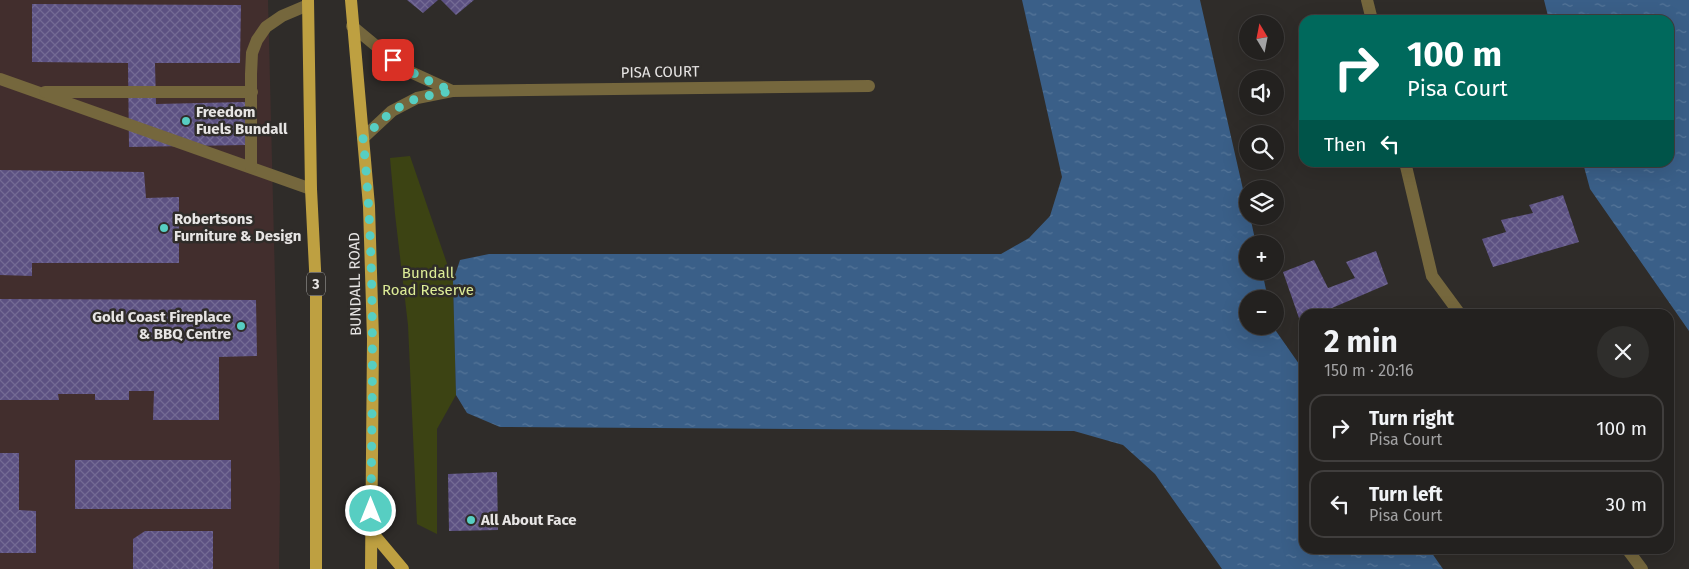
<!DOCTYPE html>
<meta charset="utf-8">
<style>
:root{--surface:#23211f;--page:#2f2e2c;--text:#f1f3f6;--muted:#a3a3a4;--line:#403e3d}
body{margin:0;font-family:"Fira Sans",sans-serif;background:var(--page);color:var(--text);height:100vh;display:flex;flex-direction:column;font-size:19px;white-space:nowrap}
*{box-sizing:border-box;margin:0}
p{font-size:16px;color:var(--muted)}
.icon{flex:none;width:28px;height:28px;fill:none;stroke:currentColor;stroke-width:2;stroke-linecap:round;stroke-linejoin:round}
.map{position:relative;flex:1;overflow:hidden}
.panel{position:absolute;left:1299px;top:309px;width:375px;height:245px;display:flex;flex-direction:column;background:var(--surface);border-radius:15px;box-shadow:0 5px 20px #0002,0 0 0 1px var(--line)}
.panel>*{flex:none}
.guide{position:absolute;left:1299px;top:15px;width:375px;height:152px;border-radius:15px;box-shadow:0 5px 20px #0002,0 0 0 1px var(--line);background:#00695c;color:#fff;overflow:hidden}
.needle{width:32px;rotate:350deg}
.buttons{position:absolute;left:1239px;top:15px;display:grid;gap:10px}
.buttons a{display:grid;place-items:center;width:45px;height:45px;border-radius:50%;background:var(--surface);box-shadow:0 5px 20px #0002,0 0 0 1px var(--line);font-size:25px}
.pin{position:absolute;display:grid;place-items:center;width:42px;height:42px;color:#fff;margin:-21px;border-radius:10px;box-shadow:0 2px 8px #0006}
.me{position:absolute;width:55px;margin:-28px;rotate:0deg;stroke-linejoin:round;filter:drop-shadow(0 0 4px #0008)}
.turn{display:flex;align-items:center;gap:18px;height:105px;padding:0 25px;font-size:22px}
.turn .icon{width:65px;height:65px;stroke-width:2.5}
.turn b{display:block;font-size:35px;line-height:42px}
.then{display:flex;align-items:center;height:48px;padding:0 25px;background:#0003;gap:10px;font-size:19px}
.round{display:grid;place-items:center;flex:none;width:52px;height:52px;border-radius:26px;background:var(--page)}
.headline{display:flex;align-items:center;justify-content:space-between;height:85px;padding:0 25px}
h1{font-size:30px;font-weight:700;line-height:38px}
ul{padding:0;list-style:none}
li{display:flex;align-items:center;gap:15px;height:68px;margin:0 10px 8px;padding:0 15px;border:2px solid var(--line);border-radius:15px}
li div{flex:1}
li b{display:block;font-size:19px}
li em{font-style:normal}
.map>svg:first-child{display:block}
</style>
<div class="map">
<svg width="1689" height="569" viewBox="0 0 1689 569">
<defs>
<pattern id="water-ripples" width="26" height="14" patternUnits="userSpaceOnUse" patternTransform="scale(1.25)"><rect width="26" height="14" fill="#3a5f88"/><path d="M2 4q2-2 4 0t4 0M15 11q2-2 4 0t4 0" fill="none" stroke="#567699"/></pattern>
<pattern id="building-cross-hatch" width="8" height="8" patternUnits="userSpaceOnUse" patternTransform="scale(1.25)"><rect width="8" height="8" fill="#5c5182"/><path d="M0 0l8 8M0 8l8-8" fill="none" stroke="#736a94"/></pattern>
</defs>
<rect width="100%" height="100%" fill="#2f2c29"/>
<path fill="#422e2d" d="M0,0H268L280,481L279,569H0Z"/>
<path fill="#3c4313" d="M410,156L453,281L456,395L437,429V534L417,524L408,325L395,214L390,158Z"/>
<g fill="url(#water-ripples)">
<path d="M1022,0H1200L1247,207L1248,216H1250L1256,244H1248V271H1262L1268,299H1248V326H1275L1276,331L1304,371V549H1429L1443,569H1222L1155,474L1123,445L1074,431L500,427L467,413L456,395L453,281L460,260L489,254H1001L1029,238L1050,216L1062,177Z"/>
<path d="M1544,0H1689V331L1590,189L1583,163L1669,162V20H1549Z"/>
</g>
<g fill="url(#building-cross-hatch)">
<path d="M407,0H438L423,13Z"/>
<path d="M441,0H474L456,15Z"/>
<path d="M32,4L241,5L240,63H155L156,104L245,102L246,145L129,147L128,63L32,62Z"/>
<path d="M0,170L144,172L146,198L179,197V263H32V276L0,275Z"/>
<path d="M1563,195L1579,242L1493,267L1482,239L1506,232L1501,220L1533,213L1529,205Z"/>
<path d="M1376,251L1388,284L1318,314H1304V320L1300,321L1283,272L1314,260L1328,288L1355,278L1346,262Z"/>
<path d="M0,299L256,300L257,356L219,357V420H153L154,391H129V400H95V394H58L59,400H0Z"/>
<path d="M0,453H19V510L36,511V553H0Z"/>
<rect x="75" y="460" width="156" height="49"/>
<path d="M497,472L498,530L449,531L448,474Z"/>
<path d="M145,531H213V569H133V539Z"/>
</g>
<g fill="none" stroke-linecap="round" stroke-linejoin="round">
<g stroke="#75673d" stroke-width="12">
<path d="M1367,0L1372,20"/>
<path d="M352,26L404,69L452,91"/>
<path d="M0,79L311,189"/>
<path d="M45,92H252"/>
<path d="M363,138L392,111L417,98L452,91L869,86"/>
<path d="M1405,162L1432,276L1460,314"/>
<path d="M251,167V74L252,53L257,40L266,27L282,16L308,5"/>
<path d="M1627,549L1642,569"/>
</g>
<g stroke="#bea041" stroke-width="12">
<path d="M308,0L311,189L316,289V569"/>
<path d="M351,0L369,206L373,339L371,569"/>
<path d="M371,531L403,569"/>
</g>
</g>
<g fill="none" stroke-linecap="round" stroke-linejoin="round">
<path stroke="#57cec2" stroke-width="9" stroke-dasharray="0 16.2" d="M371,511C372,387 376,262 363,138L392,111L417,98L452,91L418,76L393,60"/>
</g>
<g fill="#57cec2" stroke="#2f2c29" stroke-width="2">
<circle cx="186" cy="121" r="5"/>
<circle cx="164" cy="228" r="5"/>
<circle cx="241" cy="326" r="5"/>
<circle cx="471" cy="520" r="5"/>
</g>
<g text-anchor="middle" stroke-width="5" stroke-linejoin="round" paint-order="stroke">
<rect fill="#2f2c29" stroke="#b0aeac" stroke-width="1" x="307" y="272.5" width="18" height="23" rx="4"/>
<g font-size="14" font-weight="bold" fill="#e7e5e4">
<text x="316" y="289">3</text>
</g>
<g font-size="15" fill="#e7e5e4" stroke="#2f2c29">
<text transform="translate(660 72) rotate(-1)" y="5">PISA COURT</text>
<text transform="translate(355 284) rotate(-91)" y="5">BUNDALL ROAD</text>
</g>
<g font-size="15" font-weight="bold" fill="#e7e5e4" stroke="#2f2c29" text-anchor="start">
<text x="196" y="117">Freedom<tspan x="196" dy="17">Fuels Bundall</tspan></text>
<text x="174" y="224">Robertsons<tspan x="174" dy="17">Furniture &amp; Design</tspan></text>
<text x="231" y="322" text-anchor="end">Gold Coast Fireplace<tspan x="231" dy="17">&amp; BBQ Centre</tspan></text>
<text x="481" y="525">All About Face</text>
</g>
<g font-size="15" fill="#ddec97" stroke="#2f2c29">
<text x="428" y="278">Bundall<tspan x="428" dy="17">Road Reserve</tspan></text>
</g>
</g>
</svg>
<div class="buttons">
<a><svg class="needle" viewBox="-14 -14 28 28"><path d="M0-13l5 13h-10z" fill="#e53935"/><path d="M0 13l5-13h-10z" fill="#a3a3a4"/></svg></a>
<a><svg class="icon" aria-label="sound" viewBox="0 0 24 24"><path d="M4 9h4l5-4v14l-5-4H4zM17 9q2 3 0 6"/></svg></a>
<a><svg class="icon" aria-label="search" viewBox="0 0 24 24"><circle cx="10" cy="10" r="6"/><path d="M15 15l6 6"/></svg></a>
<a><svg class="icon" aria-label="layers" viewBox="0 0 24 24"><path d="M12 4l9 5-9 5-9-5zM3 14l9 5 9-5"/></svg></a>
<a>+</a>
<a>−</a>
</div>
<div class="pin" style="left:393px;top:60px;background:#d93025"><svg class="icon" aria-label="arrive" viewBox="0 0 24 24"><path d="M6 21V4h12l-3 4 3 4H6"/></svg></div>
<svg class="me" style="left:371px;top:511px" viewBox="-20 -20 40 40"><circle r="17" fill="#57cec2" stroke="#fff" stroke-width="3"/><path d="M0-11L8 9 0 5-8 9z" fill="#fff"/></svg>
<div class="guide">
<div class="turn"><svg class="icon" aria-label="right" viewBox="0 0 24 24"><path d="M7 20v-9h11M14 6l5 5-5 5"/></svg><div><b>100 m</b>Pisa Court</div></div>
<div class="then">Then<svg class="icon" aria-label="left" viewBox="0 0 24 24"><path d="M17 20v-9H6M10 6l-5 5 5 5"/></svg></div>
</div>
<section class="panel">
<div class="headline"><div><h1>2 min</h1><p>150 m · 20:16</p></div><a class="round"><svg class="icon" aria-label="close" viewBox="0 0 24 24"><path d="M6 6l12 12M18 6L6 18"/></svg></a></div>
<ul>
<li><svg class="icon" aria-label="right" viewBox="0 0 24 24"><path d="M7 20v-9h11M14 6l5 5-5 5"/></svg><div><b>Turn right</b><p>Pisa Court</p></div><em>100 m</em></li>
<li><svg class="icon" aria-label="left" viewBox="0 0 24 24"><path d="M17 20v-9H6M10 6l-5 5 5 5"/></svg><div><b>Turn left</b><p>Pisa Court</p></div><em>30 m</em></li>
</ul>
</section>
</div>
